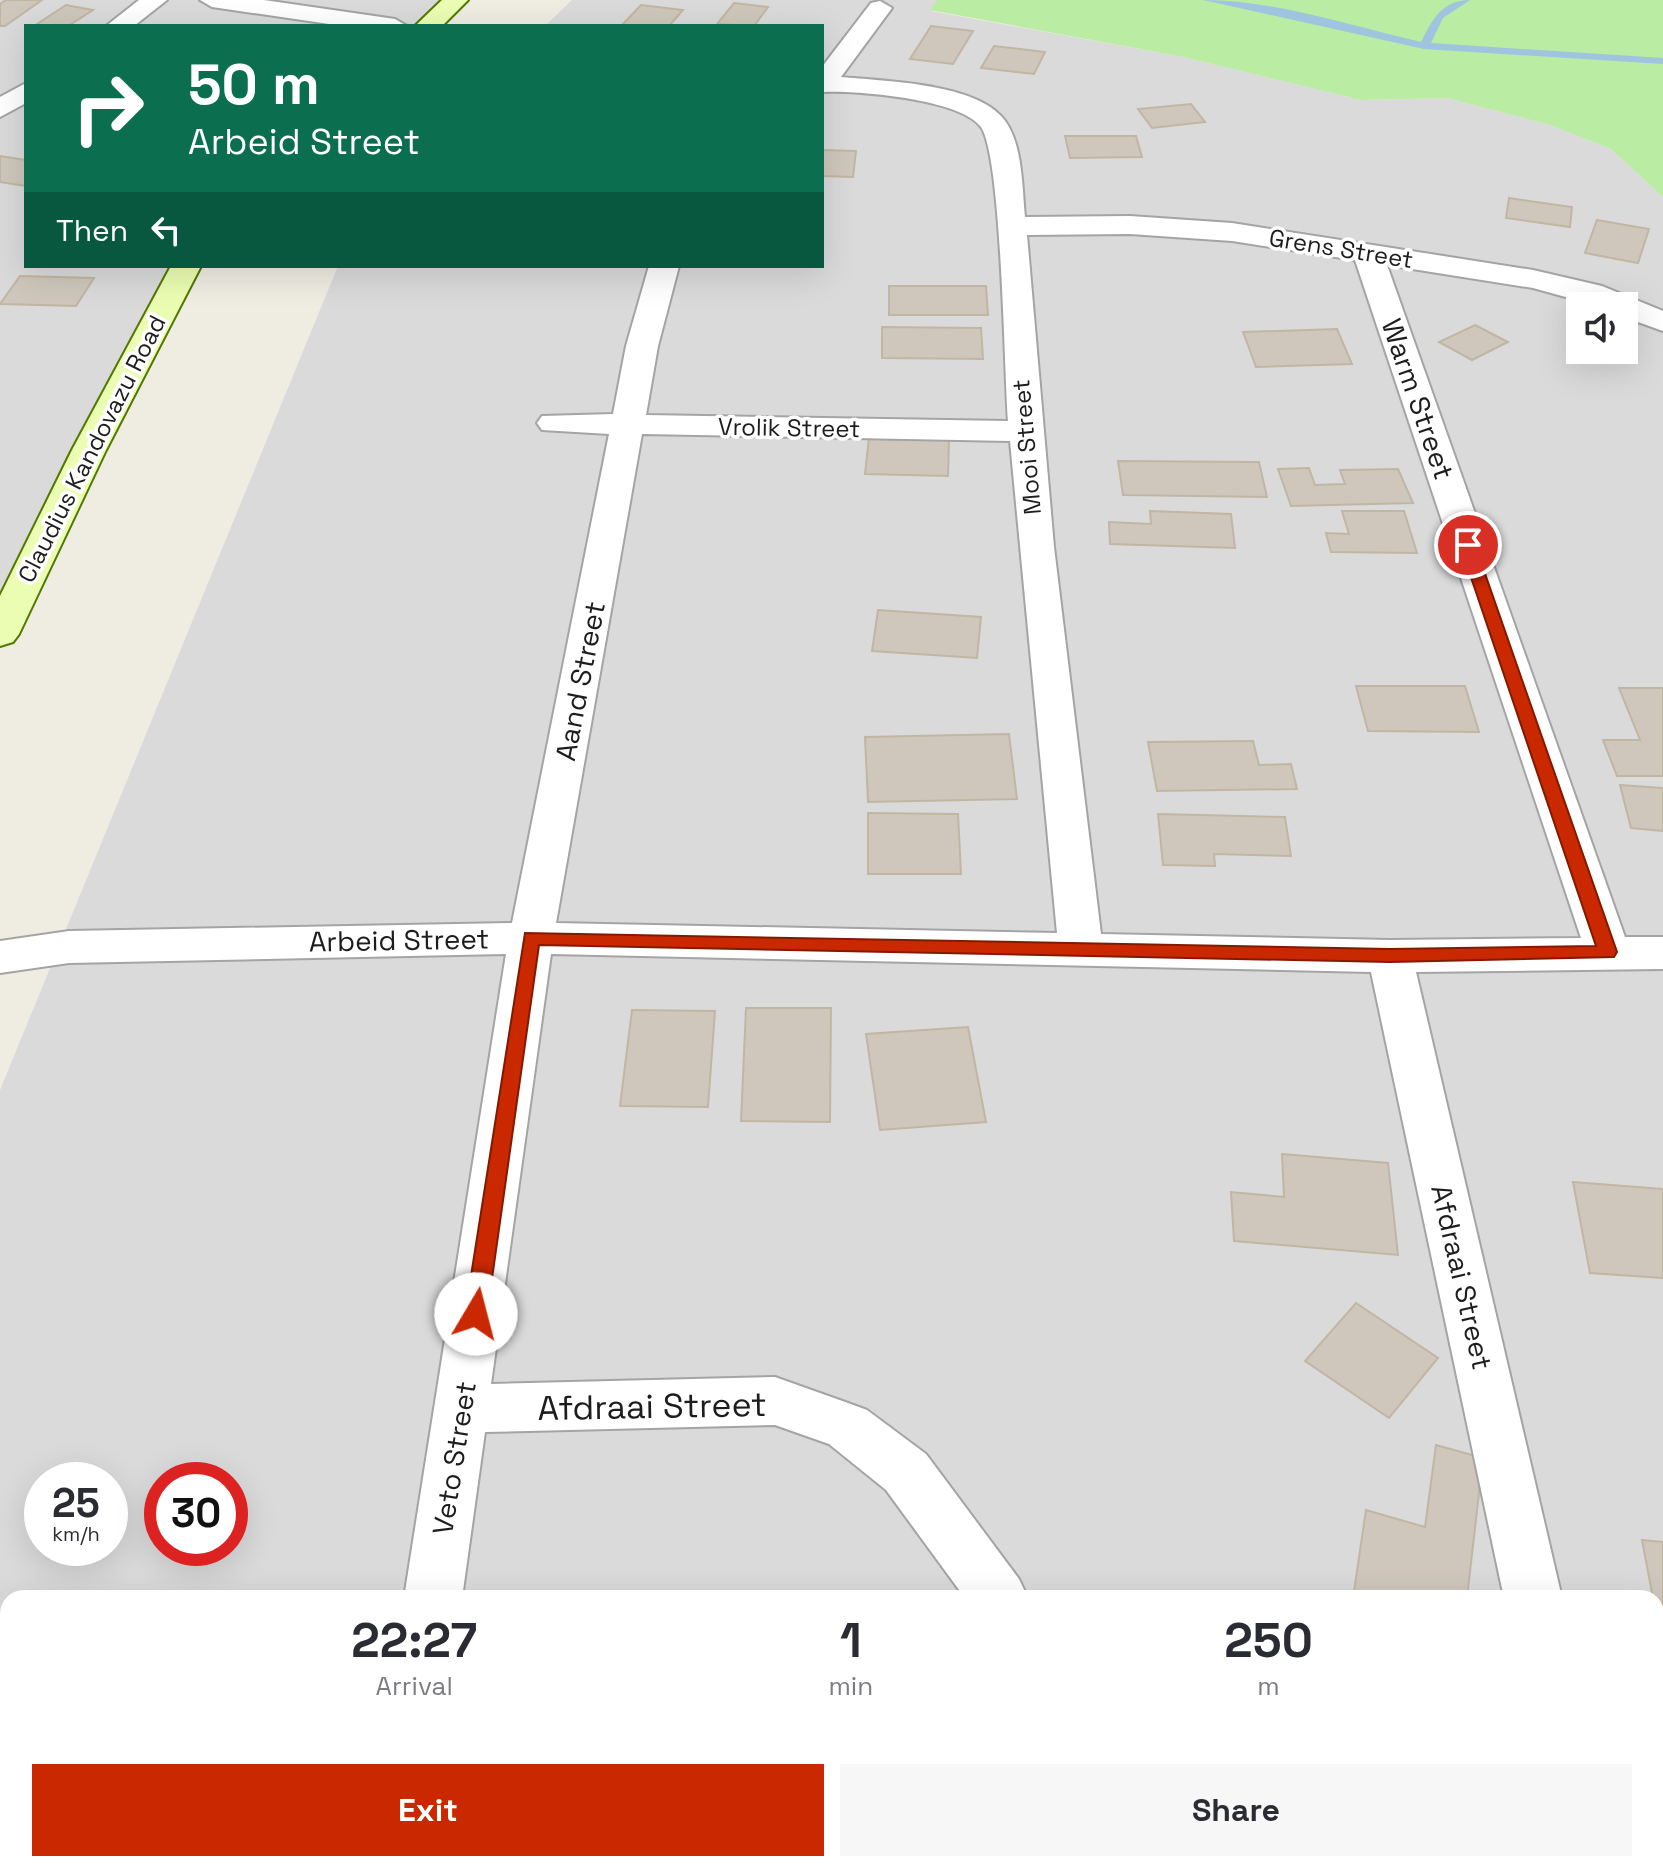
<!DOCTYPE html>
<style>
:root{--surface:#fff;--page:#f7f7f7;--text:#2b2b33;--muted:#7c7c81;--accent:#ca2800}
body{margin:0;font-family:"Space Grotesk",sans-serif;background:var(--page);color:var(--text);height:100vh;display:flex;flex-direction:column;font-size:30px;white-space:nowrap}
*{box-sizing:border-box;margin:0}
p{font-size:26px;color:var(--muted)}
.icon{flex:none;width:44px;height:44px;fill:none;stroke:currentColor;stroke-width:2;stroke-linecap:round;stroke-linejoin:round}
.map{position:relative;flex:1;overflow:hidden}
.side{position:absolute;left:0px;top:1590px;width:1664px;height:282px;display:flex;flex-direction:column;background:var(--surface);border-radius:24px 24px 0 0;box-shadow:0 8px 32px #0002}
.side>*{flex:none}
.hud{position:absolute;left:24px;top:24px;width:800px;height:244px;border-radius:0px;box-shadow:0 8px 32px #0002;background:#0b6e4f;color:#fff;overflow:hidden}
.buttons{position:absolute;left:1566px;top:292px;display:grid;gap:16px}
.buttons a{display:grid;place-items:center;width:72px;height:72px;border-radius:0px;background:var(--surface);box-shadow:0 8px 32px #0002;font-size:40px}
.speed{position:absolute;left:24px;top:1462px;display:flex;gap:16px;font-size:40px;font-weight:700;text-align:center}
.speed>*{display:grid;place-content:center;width:104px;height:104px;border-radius:50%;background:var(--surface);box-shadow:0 8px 32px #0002;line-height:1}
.speed small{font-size:20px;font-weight:400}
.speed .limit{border:12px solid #d22;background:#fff;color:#111}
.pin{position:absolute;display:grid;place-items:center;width:68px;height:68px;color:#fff;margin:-34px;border:4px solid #fff;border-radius:50%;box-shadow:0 2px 8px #0007}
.me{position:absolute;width:88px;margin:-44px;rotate:8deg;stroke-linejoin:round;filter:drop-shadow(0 0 6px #0008)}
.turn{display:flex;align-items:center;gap:28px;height:168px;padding:0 32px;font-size:36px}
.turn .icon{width:104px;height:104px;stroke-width:2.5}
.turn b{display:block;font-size:56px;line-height:68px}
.then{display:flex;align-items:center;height:76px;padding:0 32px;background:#0003;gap:16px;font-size:30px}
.eta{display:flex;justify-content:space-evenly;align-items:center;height:136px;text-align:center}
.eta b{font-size:48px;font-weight:700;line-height:56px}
.action{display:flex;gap:16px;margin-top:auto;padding:16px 32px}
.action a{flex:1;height:92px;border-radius:0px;background:var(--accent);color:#fff;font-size:32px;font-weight:700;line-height:92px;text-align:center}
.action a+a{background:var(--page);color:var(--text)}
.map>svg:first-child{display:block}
</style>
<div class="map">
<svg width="1663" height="1871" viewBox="0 0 1663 1871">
<rect width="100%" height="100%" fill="#efede2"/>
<g fill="#dbdada" fill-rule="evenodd">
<path d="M0,0H456L427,26H26V266H186L0,641Z"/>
<path d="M572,0H937L931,11L1183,57L1361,100L1447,98L1550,125L1611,149L1663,197V1871H0V1090L338,266H822V26H545ZM1580,306H1624V350H1580ZM42,1480H110V1548H42ZM162,1480H230V1548H162ZM8,1598H1656V1864H8Z"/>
</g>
<path fill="#baeca4" d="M937,0H1663V197L1611,149L1550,125L1447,98L1361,100L1183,57L930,10Z"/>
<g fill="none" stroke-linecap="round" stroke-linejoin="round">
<path fill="#9fc4df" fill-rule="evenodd" d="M1203,0C1275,0 1351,26 1421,42C1432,20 1442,0 1470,0L1443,18L1431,43L1663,58V64L1424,49Z"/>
</g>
<g fill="#cfc7bb" stroke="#c1b6a3" stroke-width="2">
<path d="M6,0H42L5,26H0V4Z"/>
<path d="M734,3L768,7L754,26L717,24Z"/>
<path d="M66,5L93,10L68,26H34Z"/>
<path d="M641,5L683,10L669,26H621Z"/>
<path d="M931,26L973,31L953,64L910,59Z"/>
<path d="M994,46L1045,52L1034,74L981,68Z"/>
<path d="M1191,104L1205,122L1152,128L1138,109Z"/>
<path d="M1065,136H1136L1142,157L1070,158Z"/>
<path d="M822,150L856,151L853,177L822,176Z"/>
<path d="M0,156L26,160V186L0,182Z"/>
<path d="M1509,198L1572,207L1570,227L1506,218Z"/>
<path d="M1597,220L1649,229L1638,263L1585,253Z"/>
<path d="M20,276L94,278L76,306L0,304Z"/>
<path d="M889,286H986L988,315H889Z"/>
<path d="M1475,325L1508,342L1472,360L1439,342Z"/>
<path d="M882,327L981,328L983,359L882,358Z"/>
<path d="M1337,329L1352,364L1256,367L1243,332Z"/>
<path d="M869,437L949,440L948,476L865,474Z"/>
<path d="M1118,461L1259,462L1267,497L1123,495Z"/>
<path d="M1309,468L1315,485L1345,484L1340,470L1398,469L1413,503L1291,506L1278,469Z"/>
<path d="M1150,511L1231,514L1235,548L1110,544L1109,522L1151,524Z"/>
<path d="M1342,511H1404L1417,553L1331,552L1326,533L1349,534Z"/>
<path d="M878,610L981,617L977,658L872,651Z"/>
<path d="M1356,686H1465L1479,732L1368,731Z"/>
<path d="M1619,688H1663V776H1617L1603,740H1640Z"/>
<path d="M1009,734L1017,799L868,802L865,737Z"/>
<path d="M1253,741L1259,765L1291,764L1297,789L1157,791L1148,742Z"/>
<path d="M1620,785L1663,788V831L1631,828Z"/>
<path d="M868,813L958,814L961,874H868Z"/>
<path d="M1158,814L1285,817L1291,856L1214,854L1215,866L1163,865Z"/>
<path d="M746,1008H831L830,1122L741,1121Z"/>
<path d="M632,1010L715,1011L708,1107L620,1106Z"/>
<path d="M968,1027L986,1122L880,1130L866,1034Z"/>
<path d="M1282,1154L1388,1163L1398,1255L1234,1241L1231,1192L1284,1197Z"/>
<path d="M1573,1182L1663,1189V1278L1590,1273Z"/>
<path d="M1356,1303L1438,1358L1389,1418L1305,1361Z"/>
<path d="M1436,1445L1483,1458L1467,1598H1353L1366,1510L1425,1527Z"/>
<path d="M1642,1540L1663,1542V1652L1656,1598H1653Z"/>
</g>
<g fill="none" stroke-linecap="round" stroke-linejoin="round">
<defs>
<g id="street">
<path d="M139,0H167L134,26H106Z"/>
<path d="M200,0H264L395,19L407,26H343L212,7Z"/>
<path d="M880,1L892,8L841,77C883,81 971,83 1001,116C1023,139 1022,187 1025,217L1130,216L1232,223L1533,270L1602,286L1663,311V331L1624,317V306H1598L1533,288L1387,265L1625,937H1663V969L1416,972L1562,1598H1504L1371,972L551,954L491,1384L775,1377L848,1403L867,1410L926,1454L1019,1579L1028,1598H965L886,1490L829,1444L775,1425L485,1432L462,1598H404L506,954L69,963L0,973V941L69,931L512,923L609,434L542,430L537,423L542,416L613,414L626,346L649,266H679L658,346L646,415L1008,421C1004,370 1002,158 981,127C961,99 855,90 822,92V67L871,3ZM1130,234L1232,241L1355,260L1581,938L1390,940L1101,934L1054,547L1027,235ZM642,434L1010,441L1057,933L556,923Z"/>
<path d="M26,83V103L0,117V97Z"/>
<path d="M361,1864H425L422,1871H362Z"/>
<path d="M1175,1864H1253L1256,1871H1178Z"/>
<path d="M1508,1864H1574L1571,1871H1505Z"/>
</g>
<g id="secondary">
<path d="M442,0H468L442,26H415Z"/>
<path d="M171,266H201L106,450L19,634L13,642L0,646V596L72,450Z"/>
</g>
</defs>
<use href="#street" stroke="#a4a4a4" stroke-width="4"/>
<use href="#secondary" stroke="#537800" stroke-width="4"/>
<use href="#street" fill="#fff" fill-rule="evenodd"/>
<use href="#secondary" fill="#eafdb2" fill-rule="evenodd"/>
</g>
<path fill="#ca2800" stroke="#831a00" stroke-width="2" d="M1468,540L1475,545L1617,952L1614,957L1390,962L539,945L487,1314L484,1321H468L465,1314L525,933L1390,949L1596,946L1460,545Z"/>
<g text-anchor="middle" stroke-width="7" stroke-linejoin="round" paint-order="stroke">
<g font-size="24" fill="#1d1d1d" stroke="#fff">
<text transform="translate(1341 249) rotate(9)" y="8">Grens Street</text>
<text transform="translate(789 428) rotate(1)" y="8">Vrolik Street</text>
<text transform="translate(1027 447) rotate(-95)" y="8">Mooi Street</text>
<text transform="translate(92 449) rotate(-63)" y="8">Claudius Kandovazu Road</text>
</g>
<g font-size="28" fill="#1d1d1d" stroke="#fff">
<text transform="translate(1418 399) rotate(71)" y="10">Warm Street</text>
<text transform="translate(580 681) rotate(-79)" y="10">Aand Street</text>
<text transform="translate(399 940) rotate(-1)" y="10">Arbeid Street</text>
<text transform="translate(1462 1277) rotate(77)" y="10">Afdraai Street</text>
<text transform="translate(454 1458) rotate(-81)" y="10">Veto Street</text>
</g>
<g font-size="34" fill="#1d1d1d" stroke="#fff">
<text transform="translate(652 1406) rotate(-1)" y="12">Afdraai Street</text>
</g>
</g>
</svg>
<div class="buttons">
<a><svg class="icon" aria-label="sound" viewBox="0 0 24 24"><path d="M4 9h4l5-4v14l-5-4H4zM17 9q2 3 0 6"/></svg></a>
</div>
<div class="speed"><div>25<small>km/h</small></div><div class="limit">30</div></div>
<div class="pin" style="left:1468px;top:545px;background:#d93025"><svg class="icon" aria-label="arrive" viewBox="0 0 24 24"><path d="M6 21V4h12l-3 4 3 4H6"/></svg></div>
<svg class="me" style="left:476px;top:1314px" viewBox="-20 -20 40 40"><circle r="19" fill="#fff"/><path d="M0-13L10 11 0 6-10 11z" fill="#ca2800"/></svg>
<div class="hud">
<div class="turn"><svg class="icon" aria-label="right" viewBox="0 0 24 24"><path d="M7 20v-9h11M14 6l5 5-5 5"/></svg><div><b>50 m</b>Arbeid Street</div></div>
<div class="then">Then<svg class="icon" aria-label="left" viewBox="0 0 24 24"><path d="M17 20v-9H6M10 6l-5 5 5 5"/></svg></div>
</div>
<section class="side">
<div class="eta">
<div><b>22:27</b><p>Arrival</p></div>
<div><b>1</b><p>min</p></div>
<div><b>250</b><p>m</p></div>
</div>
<div class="action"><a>Exit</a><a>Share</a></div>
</section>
</div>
